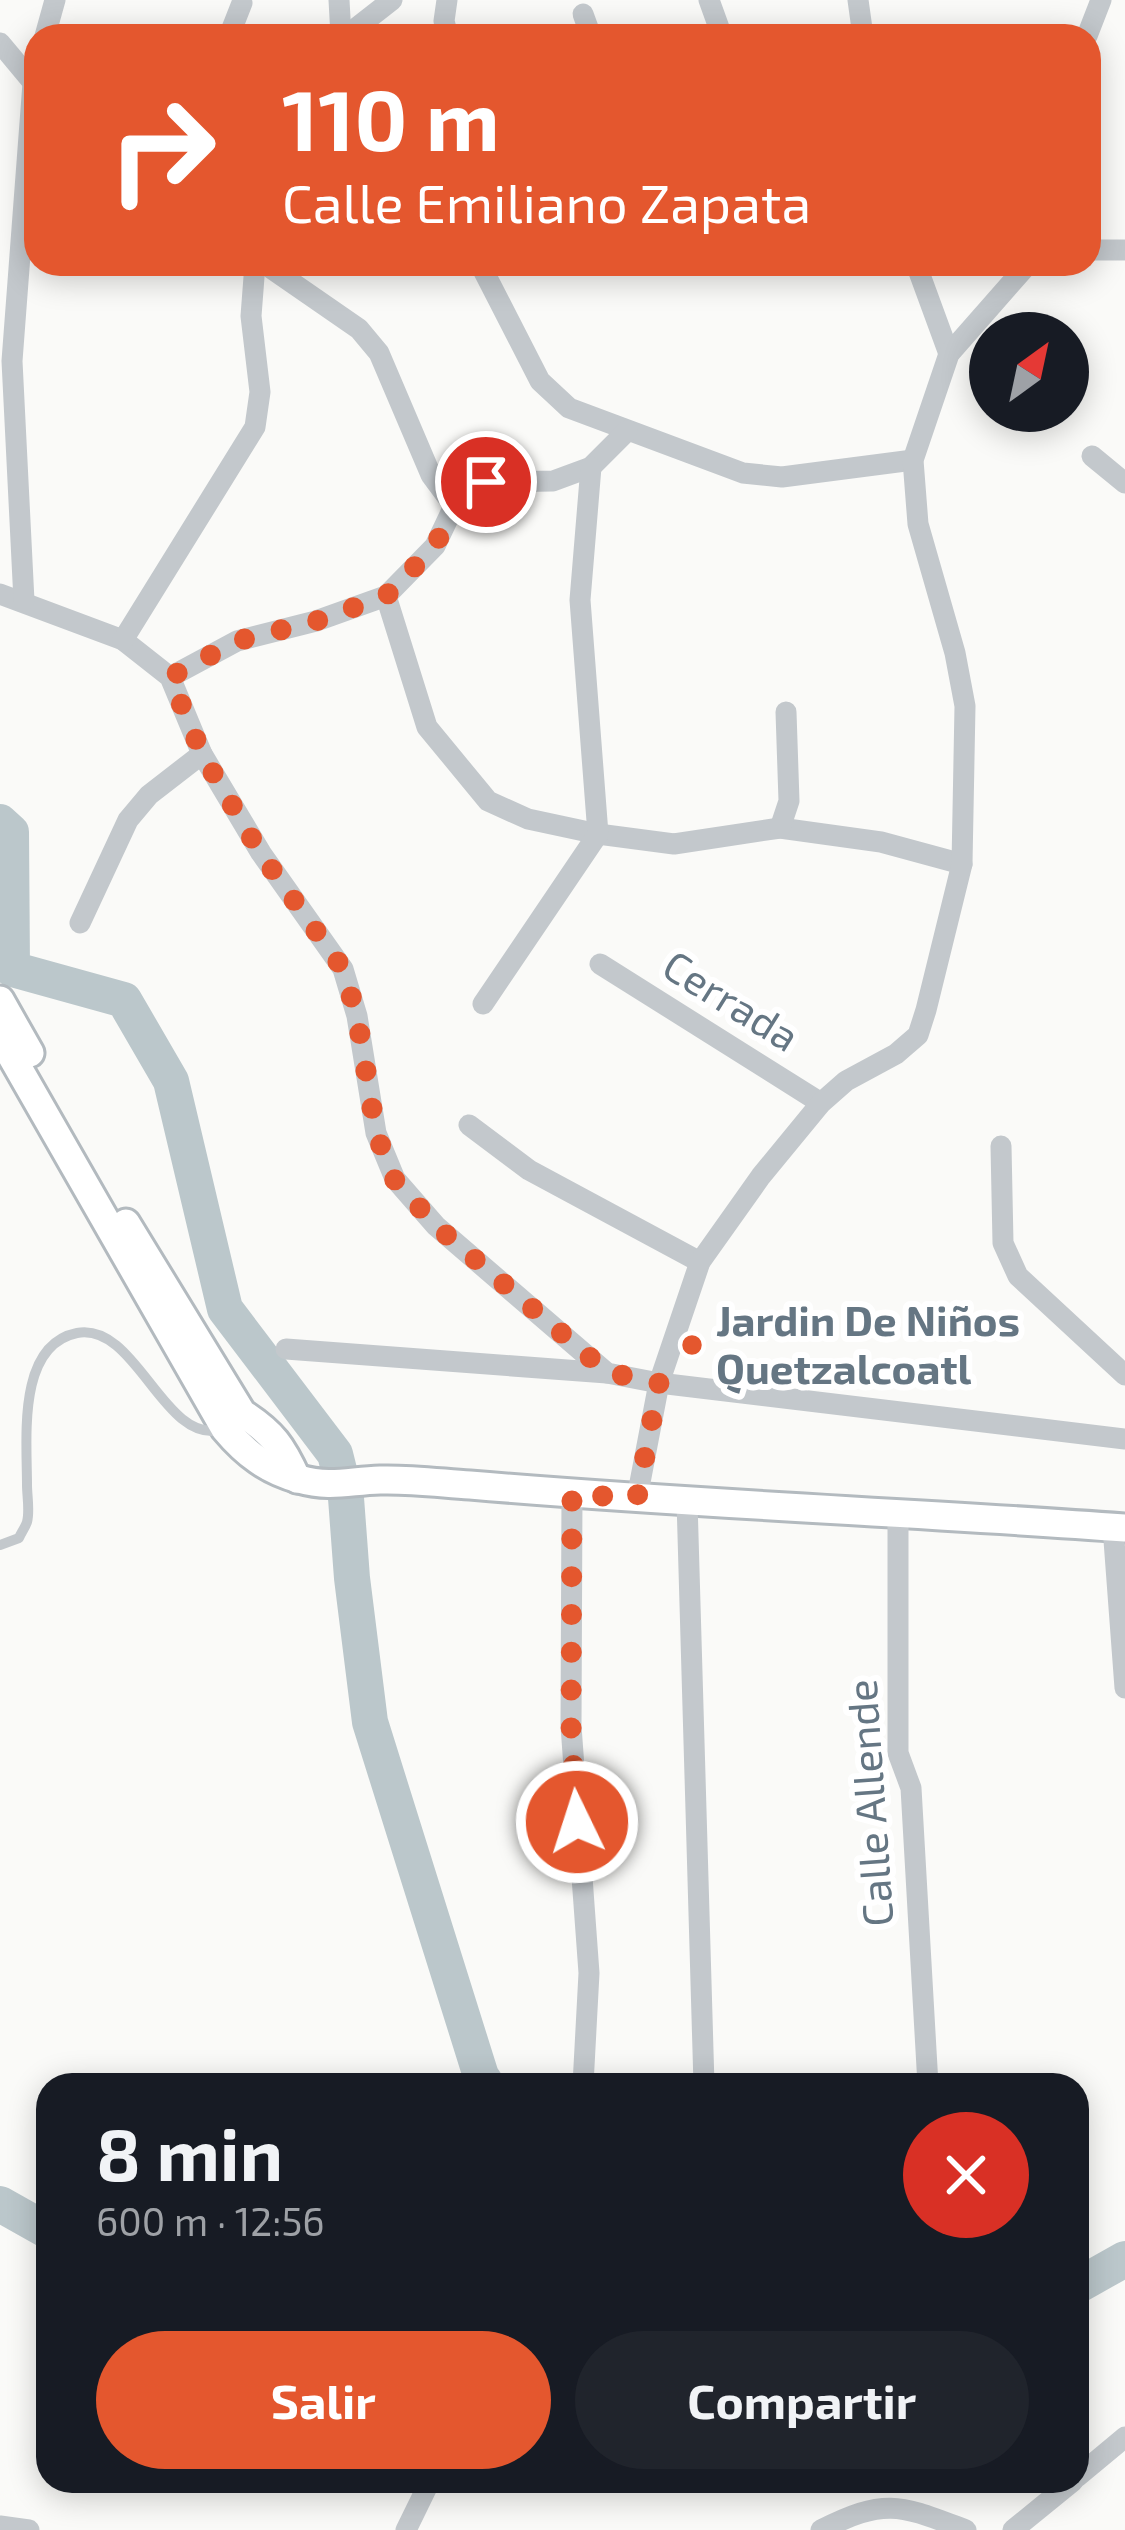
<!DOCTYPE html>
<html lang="es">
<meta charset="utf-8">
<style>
:root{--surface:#171b24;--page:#20242c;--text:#f1f3f6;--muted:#9ea1a6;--accent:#e4572e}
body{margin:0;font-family:"Exo 2",sans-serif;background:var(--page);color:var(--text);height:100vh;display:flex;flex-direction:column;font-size:45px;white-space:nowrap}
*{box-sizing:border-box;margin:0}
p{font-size:39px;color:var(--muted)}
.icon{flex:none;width:66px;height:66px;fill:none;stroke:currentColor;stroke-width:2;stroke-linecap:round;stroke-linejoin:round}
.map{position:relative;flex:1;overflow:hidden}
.drawer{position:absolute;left:36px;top:2073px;width:1053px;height:420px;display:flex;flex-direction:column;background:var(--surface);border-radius:36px;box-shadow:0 6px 30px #0003}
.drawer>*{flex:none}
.banner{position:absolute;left:24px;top:24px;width:1077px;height:252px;border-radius:36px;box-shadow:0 6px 30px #0003;background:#e4572e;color:#fff;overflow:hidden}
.needle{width:78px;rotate:33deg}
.fabs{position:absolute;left:969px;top:312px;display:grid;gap:24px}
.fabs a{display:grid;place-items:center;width:120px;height:120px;border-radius:50%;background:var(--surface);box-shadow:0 6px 30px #0003;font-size:60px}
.pin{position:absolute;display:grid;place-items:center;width:102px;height:102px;color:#fff;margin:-51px;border:6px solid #fff;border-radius:50%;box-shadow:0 3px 12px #0007}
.me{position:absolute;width:132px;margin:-66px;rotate:356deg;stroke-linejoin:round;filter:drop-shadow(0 0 9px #0008)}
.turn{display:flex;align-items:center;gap:42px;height:252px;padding:0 60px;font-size:54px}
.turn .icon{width:156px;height:156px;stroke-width:2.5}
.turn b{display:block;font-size:84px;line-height:102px}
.round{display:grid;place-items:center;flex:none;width:126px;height:126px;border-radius:63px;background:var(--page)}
.head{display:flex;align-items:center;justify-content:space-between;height:204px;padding:0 60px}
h1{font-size:72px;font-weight:700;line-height:90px}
.cta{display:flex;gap:24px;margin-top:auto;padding:24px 60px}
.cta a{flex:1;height:138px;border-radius:72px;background:var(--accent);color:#fff;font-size:48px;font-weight:700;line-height:138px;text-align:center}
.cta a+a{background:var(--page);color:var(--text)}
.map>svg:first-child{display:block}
</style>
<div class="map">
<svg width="1125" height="2530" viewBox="0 0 1125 2530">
<rect width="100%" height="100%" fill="#fafaf8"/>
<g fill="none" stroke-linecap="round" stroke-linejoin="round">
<g stroke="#bbc7cb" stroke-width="36">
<path d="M0,822L11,832L12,969L124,1000L171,1081L225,1309L335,1454L346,1498L352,1578L370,1722L481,2076L487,2085"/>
<path d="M0,2204L48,2231"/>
<path d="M1077,2286L1125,2259"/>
</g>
<defs>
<g id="secondary">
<path d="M0,1000L30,1053"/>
<path d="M0,1036L225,1429C246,1454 267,1470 299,1479C331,1488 348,1481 380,1480C410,1479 440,1483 470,1485C688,1504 907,1512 1125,1528"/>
<path d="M126,1223L242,1413C273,1433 282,1446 297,1479"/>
</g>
</defs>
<use href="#secondary" stroke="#b3babf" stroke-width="33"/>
<path stroke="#c3c8cc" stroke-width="10" d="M0,1545L19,1538C21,1533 25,1528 27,1522C30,1511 27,1496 27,1485C27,1438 17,1345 77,1333C136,1322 163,1443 220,1430"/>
<g stroke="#c3c8cc" stroke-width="21">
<path d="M339,0L341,36"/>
<path d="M447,0L444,21L448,36"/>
<path d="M709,0L722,36"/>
<path d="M858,0L863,36"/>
<path d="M583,14L591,36"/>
<path d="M45,36L55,0"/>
<path d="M229,36L242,3"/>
<path d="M346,36L392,0"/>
<path d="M1087,36L1101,0"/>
<path d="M0,43L36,86"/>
<path d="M1089,250H1125"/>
<path d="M265,264L359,329L379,353L431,475L454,506"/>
<path d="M480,264L540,381L569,408L743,473L782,477L913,460"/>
<path d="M916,264L949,354"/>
<path d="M1092,456L1125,483"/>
<path d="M0,594L123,640L170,677L202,754L261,853L343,969L357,1016L376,1133L395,1179L436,1226L607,1373L659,1383L1125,1439"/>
<path d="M386,596L427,727L488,801L528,819L598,834L674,844L780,828L881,842L962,864"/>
<path d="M24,601L12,361L33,83L36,70"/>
<path d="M123,640L255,427L260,392L251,316L255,264"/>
<path d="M170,677L237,641L316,621L386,596L435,546L454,506L486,482L553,481L591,467L627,431"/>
<path d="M780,828L789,801L786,712"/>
<path d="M80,923L128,820L149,795L202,754"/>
<path d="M600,964L821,1103"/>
<path d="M483,1004L598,834L580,600L591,467"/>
<path d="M469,1125L529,1170L700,1262"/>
<path d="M1001,1146L1003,1243L1018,1276L1125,1375"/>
<path d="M286,1349L607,1373"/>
<path d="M572,1494L571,1726L589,1973L583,2085"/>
<path d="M637,1498L659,1383L700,1262L761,1176L821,1103L846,1081L896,1054L918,1035L926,1010L962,864L965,706L955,653L918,524L913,460L949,354L1028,264"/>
<path d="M687,1501L704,2085"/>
<path d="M898,1515V1753L911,1788L928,2085"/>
<path d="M1113,1527L1125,1688"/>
<path d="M1077,2477L1125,2437"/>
<path d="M0,2526L29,2530"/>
<path d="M406,2530L430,2481"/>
<path d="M821,2530C887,2497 900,2505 966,2530"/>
<path d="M1013,2530L1073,2481"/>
</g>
<use href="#secondary" stroke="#fff" stroke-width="27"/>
</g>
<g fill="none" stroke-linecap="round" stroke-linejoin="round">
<path stroke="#e4572e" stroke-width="21" stroke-dasharray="0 37.8" d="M486,482L454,506L435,546L386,596L316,621L237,641L170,677L202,754L261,854L343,969L357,1016L376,1133L394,1179L436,1226L607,1372L659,1383L637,1498L572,1494L571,1726L577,1822"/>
</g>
<circle fill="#e4572e" stroke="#fff" stroke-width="4.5" cx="692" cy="1345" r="12"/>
<g text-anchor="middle" stroke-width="12" stroke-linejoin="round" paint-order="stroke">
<g font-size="42" fill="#657683" stroke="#fff">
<text transform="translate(731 1001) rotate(32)" y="15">Cerrada</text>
<text transform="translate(870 1803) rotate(-94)" y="15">Calle Allende</text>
</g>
<g font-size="42" font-weight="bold" fill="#657683" stroke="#fff" text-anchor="start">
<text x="716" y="1336">Jardin De Niños<tspan x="716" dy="48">Quetzalcoatl</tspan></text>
</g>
</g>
</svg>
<div class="fabs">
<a><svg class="needle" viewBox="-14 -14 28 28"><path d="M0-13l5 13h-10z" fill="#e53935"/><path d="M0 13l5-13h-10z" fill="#9ea1a6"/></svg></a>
</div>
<div class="pin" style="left:486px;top:482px;background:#d93025"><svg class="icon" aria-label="arrive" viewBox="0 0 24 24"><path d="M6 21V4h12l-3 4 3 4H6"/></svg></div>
<svg class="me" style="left:577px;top:1822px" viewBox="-20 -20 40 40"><circle r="17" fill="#e4572e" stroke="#fff" stroke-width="3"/><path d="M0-11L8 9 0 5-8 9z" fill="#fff"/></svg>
<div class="banner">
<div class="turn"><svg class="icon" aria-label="right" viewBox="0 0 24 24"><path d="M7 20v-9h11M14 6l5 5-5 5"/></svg><div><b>110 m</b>Calle Emiliano Zapata</div></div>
</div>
<section class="drawer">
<div class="head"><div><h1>8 min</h1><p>600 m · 12:56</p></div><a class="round" style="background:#d93025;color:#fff"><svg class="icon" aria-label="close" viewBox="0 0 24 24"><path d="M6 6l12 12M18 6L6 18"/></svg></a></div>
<div class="cta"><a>Salir</a><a>Compartir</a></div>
</section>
</div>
